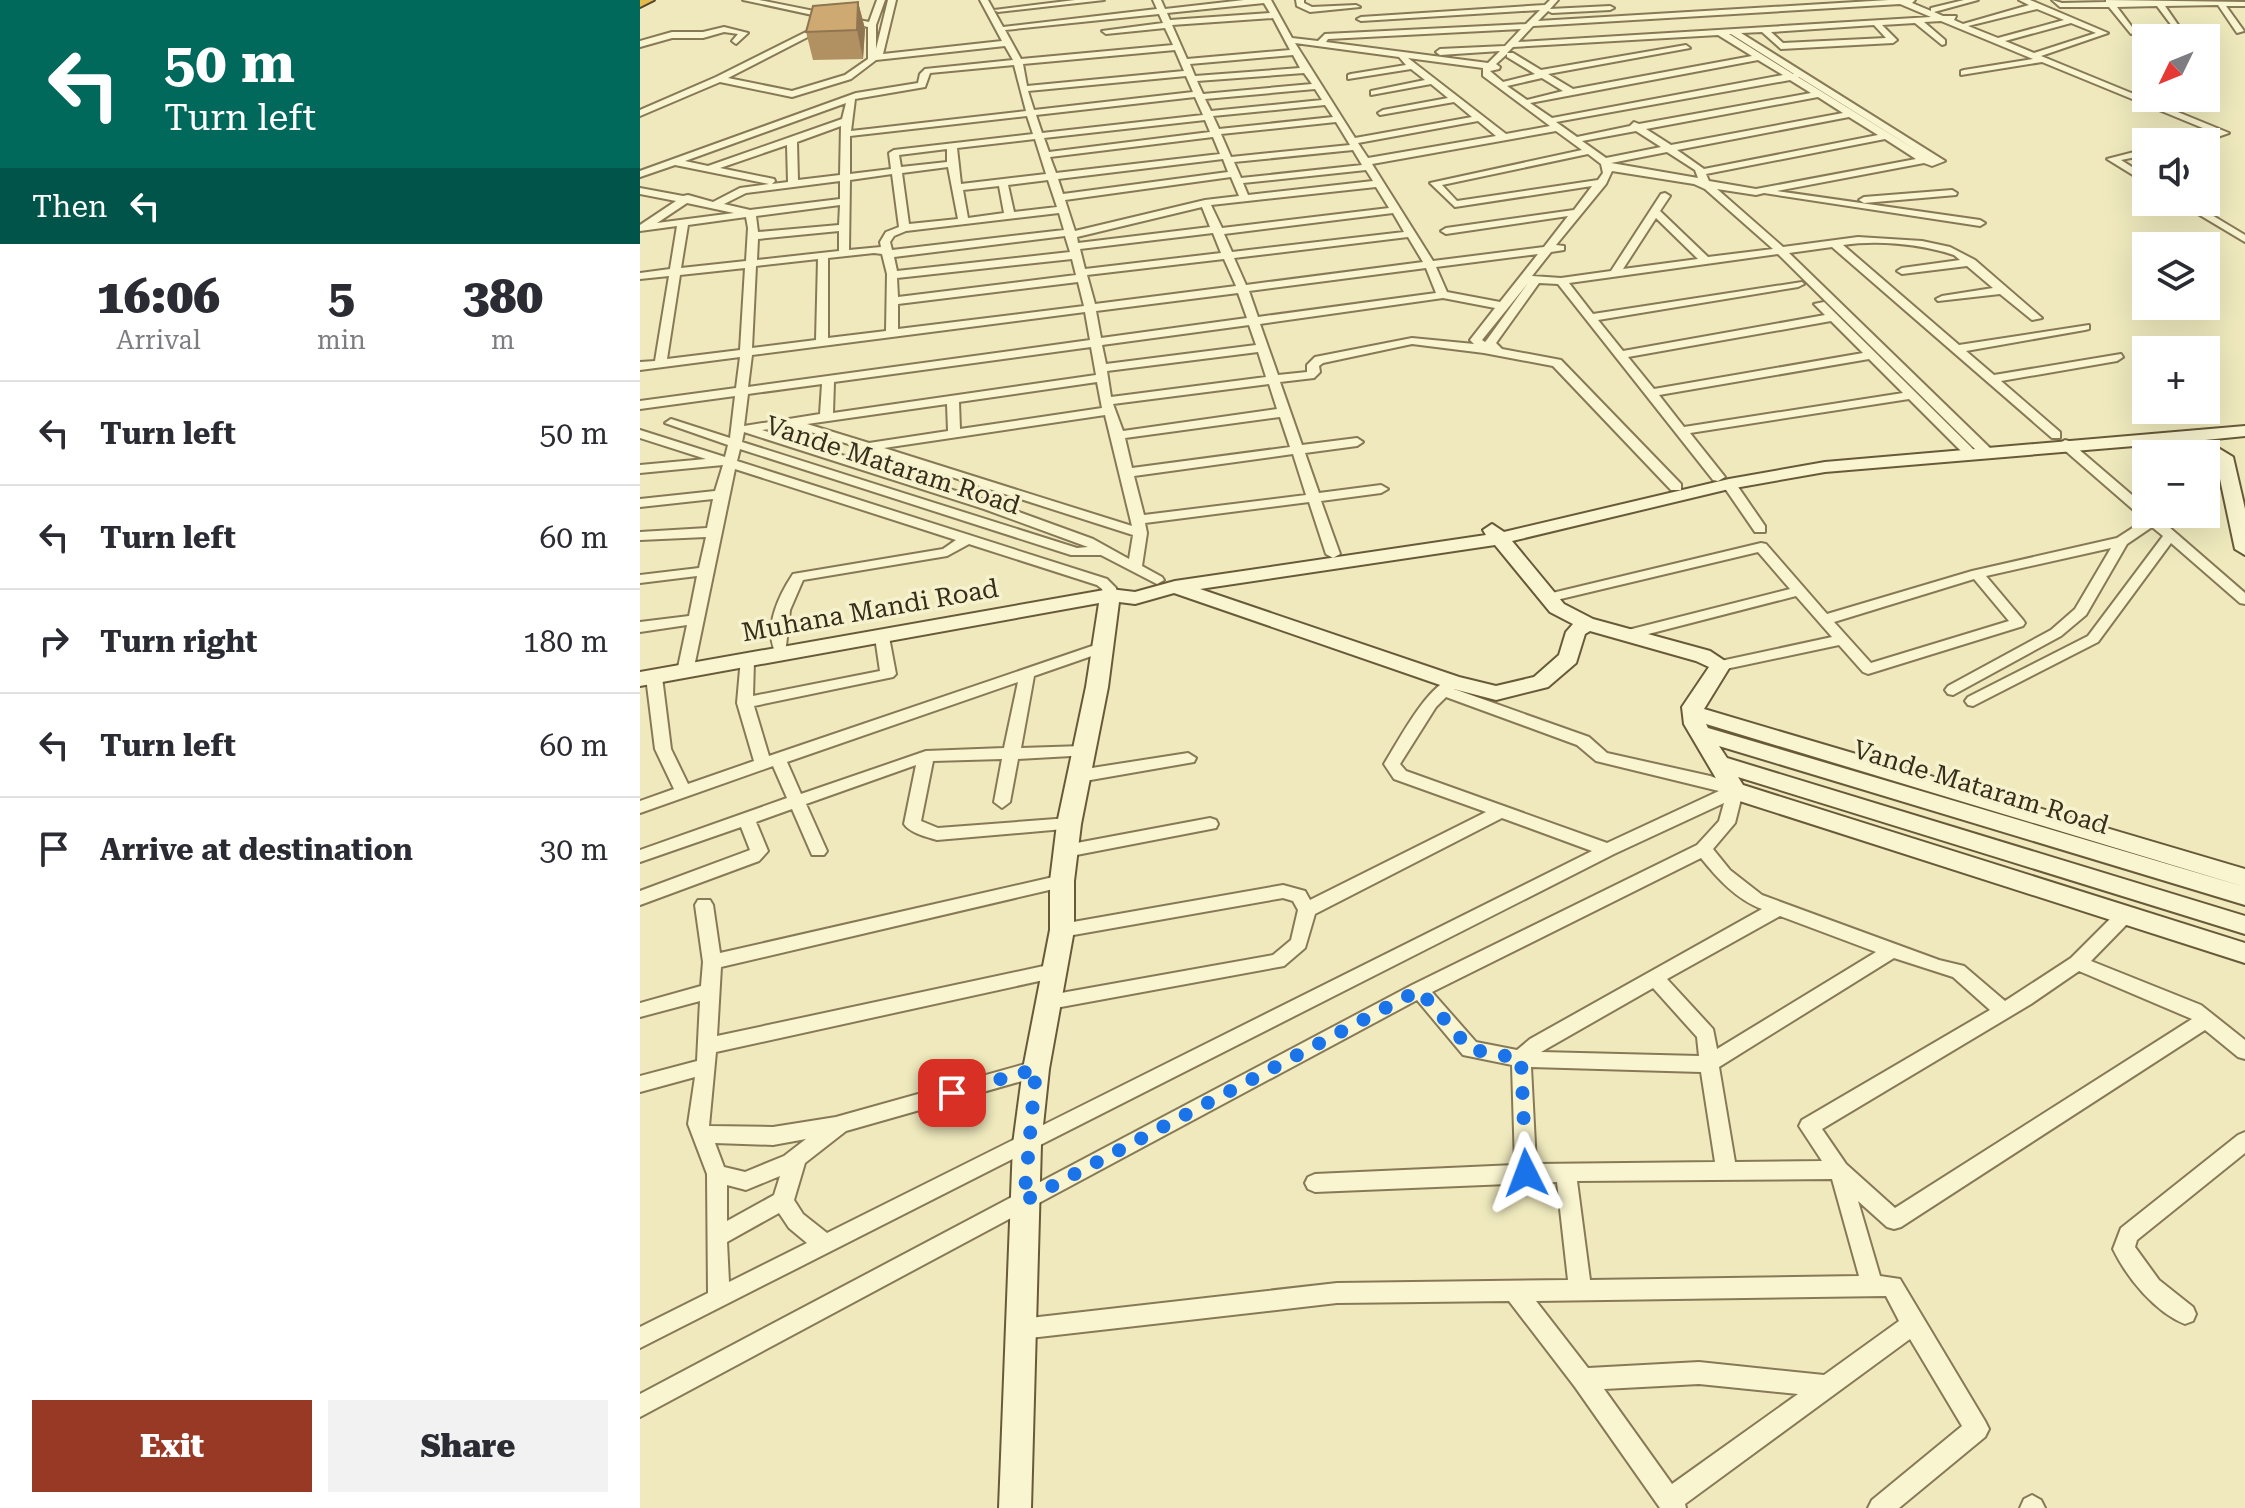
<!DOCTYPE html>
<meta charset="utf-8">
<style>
:root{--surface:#fff;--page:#f2f2f3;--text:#2b2b33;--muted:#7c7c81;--line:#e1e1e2;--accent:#973925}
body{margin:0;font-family:"Roboto Serif",serif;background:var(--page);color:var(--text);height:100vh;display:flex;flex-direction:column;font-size:30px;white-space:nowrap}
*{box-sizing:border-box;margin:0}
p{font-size:26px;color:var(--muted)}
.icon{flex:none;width:44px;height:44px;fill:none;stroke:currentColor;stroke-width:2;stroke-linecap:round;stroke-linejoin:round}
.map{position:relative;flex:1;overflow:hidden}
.drawer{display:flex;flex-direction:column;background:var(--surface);width:640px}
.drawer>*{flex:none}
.banner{background:#00695c;color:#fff;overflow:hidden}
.needle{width:52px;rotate:227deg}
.buttons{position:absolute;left:1492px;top:24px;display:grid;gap:16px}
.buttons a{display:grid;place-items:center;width:88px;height:88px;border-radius:0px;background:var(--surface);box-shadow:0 8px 32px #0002;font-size:40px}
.pin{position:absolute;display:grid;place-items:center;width:68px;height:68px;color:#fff;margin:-34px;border-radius:16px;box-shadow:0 4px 12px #0006}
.me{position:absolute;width:88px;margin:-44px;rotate:357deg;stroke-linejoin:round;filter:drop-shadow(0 0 6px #0008)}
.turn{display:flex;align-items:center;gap:28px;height:168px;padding:0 32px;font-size:36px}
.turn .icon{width:104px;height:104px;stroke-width:2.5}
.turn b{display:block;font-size:56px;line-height:68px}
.then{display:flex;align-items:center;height:76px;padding:0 32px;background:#0003;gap:16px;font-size:30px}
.eta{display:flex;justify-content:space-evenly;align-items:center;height:136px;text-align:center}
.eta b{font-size:48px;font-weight:800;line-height:56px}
.button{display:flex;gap:16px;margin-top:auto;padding:16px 32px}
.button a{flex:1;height:92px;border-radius:0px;background:var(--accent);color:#fff;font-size:32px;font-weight:800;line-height:92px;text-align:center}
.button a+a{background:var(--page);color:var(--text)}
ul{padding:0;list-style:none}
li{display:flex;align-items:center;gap:24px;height:104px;padding:0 32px;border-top:2px solid var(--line)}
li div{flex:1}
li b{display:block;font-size:30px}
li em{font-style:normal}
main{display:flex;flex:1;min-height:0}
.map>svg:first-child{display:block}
</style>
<main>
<section class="drawer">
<div class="banner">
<div class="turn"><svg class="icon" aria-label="left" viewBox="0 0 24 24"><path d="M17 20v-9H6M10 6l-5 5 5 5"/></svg><div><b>50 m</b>Turn left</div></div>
<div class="then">Then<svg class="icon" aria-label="left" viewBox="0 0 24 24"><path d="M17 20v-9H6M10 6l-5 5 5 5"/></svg></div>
</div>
<div class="eta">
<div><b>16:06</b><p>Arrival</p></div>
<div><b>5</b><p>min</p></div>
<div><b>380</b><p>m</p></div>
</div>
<ul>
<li><svg class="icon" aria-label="left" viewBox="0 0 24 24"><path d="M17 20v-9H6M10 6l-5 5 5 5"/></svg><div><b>Turn left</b></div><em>50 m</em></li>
<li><svg class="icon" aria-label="left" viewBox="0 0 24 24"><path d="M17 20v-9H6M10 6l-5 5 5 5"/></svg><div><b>Turn left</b></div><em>60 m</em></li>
<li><svg class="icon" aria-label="right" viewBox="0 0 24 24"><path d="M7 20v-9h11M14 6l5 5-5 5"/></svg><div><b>Turn right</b></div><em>180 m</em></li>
<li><svg class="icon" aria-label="left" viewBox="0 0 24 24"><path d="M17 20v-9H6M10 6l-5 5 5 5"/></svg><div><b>Turn left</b></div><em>60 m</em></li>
<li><svg class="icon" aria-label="arrive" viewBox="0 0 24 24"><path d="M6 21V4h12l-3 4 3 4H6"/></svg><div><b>Arrive at destination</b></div><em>30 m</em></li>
</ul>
<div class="button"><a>Exit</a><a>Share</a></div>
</section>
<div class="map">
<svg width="1605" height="1508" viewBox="0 0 1605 1508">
<rect width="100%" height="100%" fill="#efe9bd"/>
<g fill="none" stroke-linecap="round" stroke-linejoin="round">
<defs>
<g id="street">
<path d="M103,0H119L229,22L237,0H245L236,25V49L248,0H256L243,54L362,41L340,0H348L363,27L517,9L513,0H521L525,9L604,0H631L652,38L678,41L685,34L886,24L900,10L721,21L717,19L721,17L905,5L910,0H918L910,9L970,6L974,8L970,10L912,13L908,11L898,21L1249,0H1275L1272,3L1291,11V8L1324,0H1338L1294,12L1303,16H1316L1314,20L1323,24L1389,5L1379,0H1390L1468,33L1401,56L1589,133L1563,142H1547L1575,133L1402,62L1321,75V71L1324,70L1393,59L1301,21L1284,22L1305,40V44L1302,45L1275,23L1242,25L1257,40L1253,43L1141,49L1122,32L1101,33L1305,161L1292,166L1284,163L1137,191L1340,220L1345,223L1340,226L1124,193L1116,195L1077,189L1143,247L1218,237L1282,241L1310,247L1335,260L1402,318L1392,320L1360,294L1298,301L1296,299L1302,296L1353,288L1327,266L1262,274L1257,271L1262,268L1320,260L1314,255C1280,244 1238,240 1203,245L1319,345L1449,325V329L1445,330L1326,351L1354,375L1481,354L1483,357L1477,361L1361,381L1420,432V438H1412L1192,247L1149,253L1350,448V454H1340L1138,254L929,283L953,314L1162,282L1164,284L1158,287L958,320L983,351L1185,315L1174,304L1184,302L1336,452L1335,455H1325L1269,399L1050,433L1085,477L1078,481L1073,480L918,284L899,283L856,343L862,349L921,360L1041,484V490H1031L913,366L844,353L772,344L683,363L679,366L680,372L674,378L640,382L662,445L717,438L723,442L717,446L665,453L679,493L741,485L748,489L741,493L681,501L700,554L693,558L686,554L669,502L505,523L507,533L502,566L522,577L524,580L517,584L461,555H431L100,449L97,461L467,579L476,588L477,595L470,599L465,598L462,589L457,585L329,544L307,556L163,580L150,610L146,646L144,649H134C125,625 139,595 153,574L303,549L316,540L95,469L53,672L45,677L37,672L47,625L0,632V622L49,616L57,576L0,583V575L59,568L66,537L0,540V532L67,528L73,499L0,507V499L75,491L83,465L0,473V465L66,459L0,438V430L85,457L88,445L25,423L31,419L90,438L95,396L0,409V401L96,388L100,357L0,370V362L15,361L29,276L0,279V273L30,269L37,226L0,231V225L36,201L0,194V188L43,196L48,195L73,202L100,188L129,184L35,165L0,177V171L216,93L278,83L280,74L285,69L373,60L365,46L236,60L211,79L152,97L80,82L0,116V110L76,77L184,23L191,25L88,78L152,91L205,75L228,59V27ZM624,3L630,13L530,20L527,13ZM1260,4L1291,17L878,42L893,26ZM1397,9L1424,20L1358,38L1328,26ZM519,14L523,23L462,31L466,34L525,28L533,45L381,59L365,30ZM633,18L650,50L547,59L532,25ZM1431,23L1456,33L1394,53L1365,41ZM1234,25L1246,38L1143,43L1131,32ZM881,29L865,46L800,49L796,52L800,55L860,51L848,63L686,42L688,39ZM1089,34H1091L1154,74H1153ZM1078,35L1112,56L933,89L908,74L1050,48L1046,45L901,70L873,53H867L873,47ZM655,43L759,57L766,65L711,74L708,75V79L771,69L785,80L731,91V95L791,84L808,98L743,110L738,113L740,115L814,102L832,117L715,138ZM535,50L544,71L387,86L383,64ZM867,54V57L895,74L863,82L850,71L859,69L860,67L856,64ZM653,55L660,68L555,76L550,64ZM768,58L843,68V76L910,126L866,134ZM1118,60L1143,75L912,118L890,103ZM374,65L386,111L211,131L215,99L285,87L290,73ZM664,73L672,84L563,94L557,81ZM546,76L553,92L394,110L388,91ZM1158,77H1159L1284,155ZM902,78L923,91L887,100L867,86ZM1150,80L1171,93L999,124L994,122L990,126L937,137L916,122ZM675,89L682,100L571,111L565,99ZM555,97L563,115L402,133L396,115ZM1178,97L1203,113L1031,145L1006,129ZM206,103L202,119L68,166L45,161ZM685,105L693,117L579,129L573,116ZM387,116L393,134L254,150L249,153L251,169L210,174V136ZM1209,117L1238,135L1064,169L1037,150ZM565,120L570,132L409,152L404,138ZM838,121L856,136L728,158L718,143ZM696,122L710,145L591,157L581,134ZM201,126L200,175L158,180L157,142ZM916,131L942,150L790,183L815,207L952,186L934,210L806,228L801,231L806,234L928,216L904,247L793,261L732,164ZM996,131L1021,147L966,158L942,141ZM573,137L580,154L416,173L410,157ZM395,139L406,174L321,184L317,148ZM1245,139L1276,159L1116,189L1069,181L1066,174ZM147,145L148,182L132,184L135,181L134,179L80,168ZM307,149V162L261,167L259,155ZM713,150L722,165L601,178L594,162ZM1027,152L1055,170L1058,178L971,163ZM948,154L961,164L963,173L958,180L817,201L802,185ZM583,159L588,172L423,194L418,179ZM308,167L318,219L269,224L262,173ZM726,170L733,181L608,195L603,183ZM972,171L1054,184L1065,189L1133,249L1068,257L1020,211L1030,196L1025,193L1021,194L971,271L921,278L892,276L911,252L924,250V246L916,245L966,184ZM252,174L259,227L246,232L240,242L241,247L209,250L210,180ZM591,177L599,196L565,200L435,231L425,200ZM408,180L417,207L374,212L368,185ZM200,181V199L110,210L84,204L106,193ZM359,186L364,213L328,218L323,190ZM736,187L749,208L582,228L571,205ZM47,203L94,213L17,223ZM200,205L199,225L118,232L116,216ZM562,207L570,227L438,243L437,237ZM419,213L424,230L252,250L250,242L254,236L266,231ZM753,213L764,232L592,252L584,234ZM106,217L108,228L106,261L41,268L48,225ZM1016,218L1058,259L983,269ZM199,231V251L117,260L118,239ZM573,233L581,253L445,269L440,249ZM425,236L430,252L257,271L254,257ZM768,237L783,262L606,285L594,258ZM234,253L242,254L247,274L246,331L188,338V258ZM898,254L860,302L807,292L796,267ZM178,259L176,340L112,348L116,266ZM432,259L436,275L258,297L257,278ZM584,259L596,286L455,304L447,275ZM105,268L100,350L27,359L40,275ZM786,268L796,293L618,317L609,291ZM438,282L444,306L258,329V304ZM888,283L846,341L845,342L842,340ZM598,293L607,318L461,338L456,311ZM803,298L855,308L830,340L834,344L772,338L675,357L667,365V372L638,375L620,324ZM445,312L450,340L108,387L112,355ZM1191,321L1223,353L1014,389L988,357ZM609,325L616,345L466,364L462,345ZM451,347L456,375L193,413L194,382ZM618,352L626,377L471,397L467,371ZM1229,359L1263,393L1044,427L1019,395ZM457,382L462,408L320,429L319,402ZM182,384L180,414L104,426L108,394ZM629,384L637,409L483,431L473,404ZM307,404L308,431L229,443L167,424ZM465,415L492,526L244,448ZM640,417L650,447L492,468L485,438ZM152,426L493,535L489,559L453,539L354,503L122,430ZM104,432L344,509L448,547L437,548L102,442ZM653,454L666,495L504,515L494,476Z"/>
<path d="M435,0H464L358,12L354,10Z"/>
<path d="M656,0H664V3L672,7L716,5L720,7L670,12L657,6Z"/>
<path d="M1412,0L1422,3L1466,2V0L1605,2V6H1586L1604,31L1597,33L1578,5L1525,6L1545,35L1541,38L1517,6L1477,7L1495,31L1491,34L1469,7H1420Z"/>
<path d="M84,27L108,33L96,44L92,41L98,34L84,32L63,38H32L0,47V41L32,32H63Z"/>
<path d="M1506,149V155L1481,160L1506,176V183L1467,159Z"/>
<path d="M1312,190L1317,193L1316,195L1224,203L1219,200L1224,197Z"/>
<path d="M1538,202H1550L1605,235V242Z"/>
<path d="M1425,440L1429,441L1506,507V514H1514L1605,593V604L1600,603L1531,543L1458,642L1333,706L1328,705L1325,701L1328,697L1448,636L1523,536L1512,527L1487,544L1446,615L1421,636L1313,695L1308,694L1305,690L1308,686L1411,630L1435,609L1471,548L1346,576L1383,620L1385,623L1383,626L1228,674L1223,672L1199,645L1081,670L1076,668L1073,665L1076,662L1192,637L1156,596L985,640L978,635L980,632L1150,589L1118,552L908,602L901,598L908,594L1121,543L1126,544L1187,614L1332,571L1477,538L1505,520L1421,447L1419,444ZM1334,579L1369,621L1231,663L1194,622Z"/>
<path d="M1089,480L1094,481L1125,526V532H1115L1082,484Z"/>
<path d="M242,632L249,637L256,674L253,677L114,706L129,756L461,643L466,645L468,648L466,651L394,676L381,748L443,746L449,747L451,751L449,755L378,759L370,802L362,808L354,802L362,759L293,761L281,821L298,828L429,818L435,820L437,824L435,828L297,840C287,837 270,833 264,824L276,765L166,804L187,851L184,855H172L152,809L116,822L128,851L119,861L0,905V891L110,850L101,827L0,862V850L147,798L133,766L0,813V801L34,789L15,749L6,677L9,674L14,672L22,677L31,749L48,784L114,761L97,703L101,658L106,656L114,661L113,696L240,671L235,637ZM378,682L364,748L286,751L161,794L147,762Z"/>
<path d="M813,677L821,682L814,689L949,737L967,753L1070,776L1101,787L1103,791L1095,823L1073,849L1090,870L1122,895L1299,960L1324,966L1365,1001L1431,958L1478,911H1490L1493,916L1490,921L1451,961L1561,1005L1605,1040V1059L1598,1057L1565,1030L1261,1227L1254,1229L1247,1227L1218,1201L1240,1276L1260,1279L1345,1421L1349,1429L1345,1437L1259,1508H1228L1232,1500L1322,1426L1270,1339L1045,1504L1046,1508H1020L935,1387L869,1301L697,1303L381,1339L373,1336L370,1329L373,1322L381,1319L697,1283L928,1280L917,1182L675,1192L668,1189L665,1183L668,1177L675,1174L875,1165L872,1065L823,1055L777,1000L0,1417V1394L772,985L1057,845L1079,821L1084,803L974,854L0,1348V1327L68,1293L67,1174L48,1124L55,1077L0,1092V1076L57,1061L60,1001L0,1017V1003L61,986L63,962L55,905L58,900H70L73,905L80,953L422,875L428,876L431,881L428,886L422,887L81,967L77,1036L413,964L419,966L422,971L419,976L413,978L76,1052L69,1126L133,1127L196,1117L396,1061L403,1063L406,1069L403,1075L206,1131L165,1163L154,1200L163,1214L187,1233L952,851L862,818L675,914L665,948L644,966L410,1009L403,1007L401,1002L403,997L410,995L633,955L651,940L658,910L653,901L643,898L422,937L416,935L413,930L416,925L643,885L665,891L670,900L846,812L754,779L744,764C759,740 786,687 813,677ZM806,697L937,745L956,761L1079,791L967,843L766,771L760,764L796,707ZM1061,858C1077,878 1097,900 1122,909L890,1039L877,1050L836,1042L792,992ZM1140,916L1236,952L1077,1049L1073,1029L1027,979ZM1254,958L1313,977L1350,1010L1162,1120L1159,1126L1182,1161L1095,1162L1079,1067ZM1439,971L1552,1019L1255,1208L1206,1164L1182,1129L1391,1004ZM1013,988L1057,1037L1059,1056L901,1052ZM891,1067L1061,1072L1075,1162L896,1164ZM166,1139L144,1156L105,1172L84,1167L75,1143L133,1145ZM140,1176L134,1195L87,1221V1185L106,1190ZM1192,1179L1219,1276L950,1280L937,1181ZM139,1213L149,1228L167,1243L89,1282L87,1242ZM1246,1296L1259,1321L1184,1375L1059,1362L948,1368L896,1301ZM1059,1384L1158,1394L1032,1484L964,1389Z"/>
<path d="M548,753L556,758L554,762L439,782L431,776L439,770Z"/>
<path d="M570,818L576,820L578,824L576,828L426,857L420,855L417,851L420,847L426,845Z"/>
<path d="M1605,1132V1153L1497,1240L1495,1247L1519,1280L1553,1307L1556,1314L1553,1321L1545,1324C1515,1312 1487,1278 1473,1249L1481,1228L1598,1135Z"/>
<path d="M1392,1495L1401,1500L1405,1508H1380L1384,1499Z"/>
</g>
<path id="secondary" d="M1605,426V436L1565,440L1593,457L1605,509V555L1595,549L1576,460L1542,442L1185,472L1089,489L872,541L924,604L953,619L1070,651L1091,665L1064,709L1605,869V887L1066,724L1068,728L1605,887V905L1079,746L1087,758L1605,916V934L1098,777L1103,785L1605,943V963L1087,797L1044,724L1042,707L1069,667L1056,661L950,631L945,634L936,663L908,687L856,700L806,687L534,593L495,604L479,602L468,687L441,824L434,881V930L409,1069L401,1144L391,1508H359L373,1144L383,1069L410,930V881L417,824L446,687L459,603L0,686V672L470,589L495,592L535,581L846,535L843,530L852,524L864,532L1089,479L1185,462ZM855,545L910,612L933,624L926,632L919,655L894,677L856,686L819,677L560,589Z"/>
<path id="highway" d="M0,0H14L0,7Z"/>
</defs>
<use href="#street" stroke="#877956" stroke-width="4"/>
<use href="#secondary" stroke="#685a39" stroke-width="4"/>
<use href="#highway" stroke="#54462b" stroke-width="4"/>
<use href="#street" fill="#f9f5d0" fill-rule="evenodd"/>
<use href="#secondary" fill="#f9f5d0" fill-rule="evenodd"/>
<use href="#highway" fill="#e2bb4a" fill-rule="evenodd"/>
</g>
<path fill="#b19162" d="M218,2L225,29L223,59L173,60L166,32Z"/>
<path fill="#907650" d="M218,2L225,29L223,59L217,30Z"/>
<path fill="#cea972" stroke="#907650" stroke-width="2" d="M218,2L217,30L166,32L173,6Z"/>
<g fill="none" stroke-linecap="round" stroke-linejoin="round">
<path stroke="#1a73e8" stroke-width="14" stroke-dasharray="0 25.2" d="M312,1093L396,1069L384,1201L779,990L830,1049L881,1059L886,1173"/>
</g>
<g text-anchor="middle" stroke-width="7" stroke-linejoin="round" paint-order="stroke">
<g font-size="26" fill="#362d1b" stroke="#f6f2cd">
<text transform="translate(253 465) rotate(18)" y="9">Vande Mataram Road</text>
<text transform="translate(230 610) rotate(-10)" y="9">Muhana Mandi Road</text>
<text transform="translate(1341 787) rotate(17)" y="9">Vande Mataram Road</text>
</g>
</g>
</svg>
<div class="buttons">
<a><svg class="needle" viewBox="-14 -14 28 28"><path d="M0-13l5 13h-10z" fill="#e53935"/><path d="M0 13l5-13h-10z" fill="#7c7c81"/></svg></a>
<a><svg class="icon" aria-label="sound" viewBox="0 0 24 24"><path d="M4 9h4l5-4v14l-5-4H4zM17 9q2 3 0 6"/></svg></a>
<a><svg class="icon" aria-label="layers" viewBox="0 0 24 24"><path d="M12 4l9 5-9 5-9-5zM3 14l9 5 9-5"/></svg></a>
<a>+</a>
<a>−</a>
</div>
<div class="pin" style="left:312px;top:1093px;background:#d93025"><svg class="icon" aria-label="arrive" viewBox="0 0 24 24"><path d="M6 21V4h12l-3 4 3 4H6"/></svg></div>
<svg class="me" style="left:886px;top:1173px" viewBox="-20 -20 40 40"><path d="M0-17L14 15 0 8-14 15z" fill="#1a73e8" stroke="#fff" stroke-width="4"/></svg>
</div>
</main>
